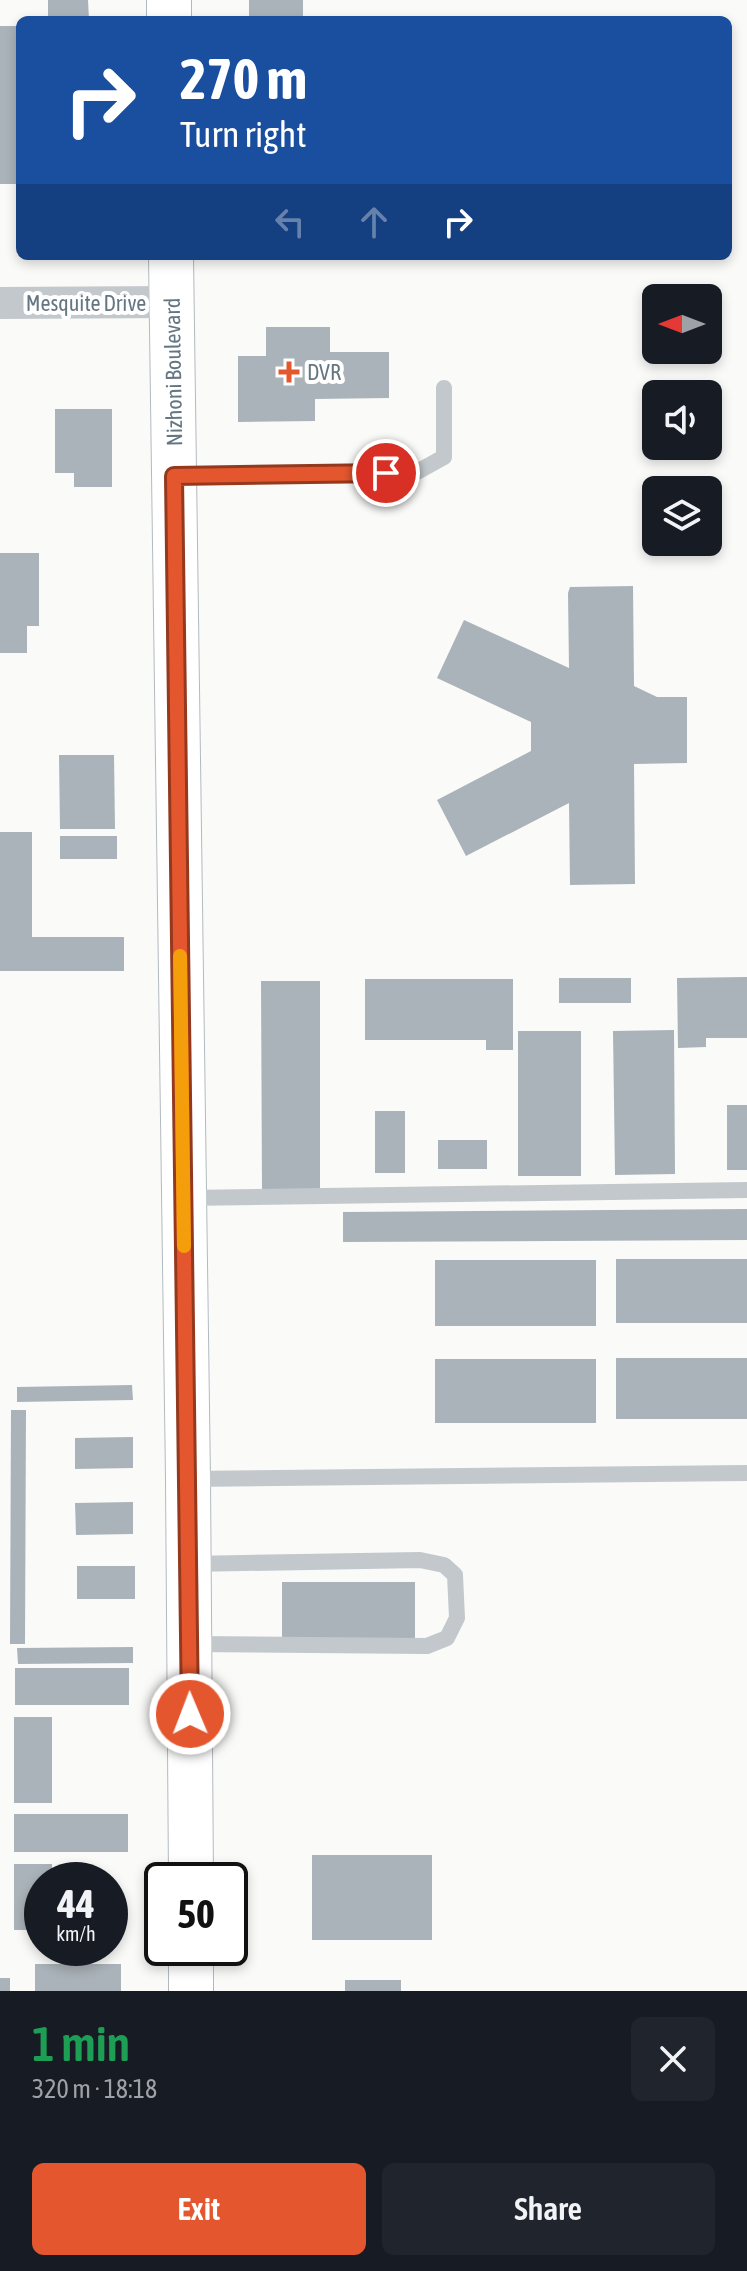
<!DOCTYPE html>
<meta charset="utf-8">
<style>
:root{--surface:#171b24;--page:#20242c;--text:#f1f3f6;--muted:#9ea1a6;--accent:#e4572e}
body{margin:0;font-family:"Asap Condensed",sans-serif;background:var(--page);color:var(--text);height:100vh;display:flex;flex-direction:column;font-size:30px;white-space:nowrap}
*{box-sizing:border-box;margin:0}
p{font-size:26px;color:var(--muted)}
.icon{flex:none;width:44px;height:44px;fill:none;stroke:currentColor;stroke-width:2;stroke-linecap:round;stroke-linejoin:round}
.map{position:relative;height:1991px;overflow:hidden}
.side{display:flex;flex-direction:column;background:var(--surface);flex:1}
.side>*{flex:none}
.hud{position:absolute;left:16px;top:16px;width:716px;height:244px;border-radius:12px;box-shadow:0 4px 12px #0003;background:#1a4fa0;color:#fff;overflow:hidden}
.needle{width:52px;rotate:270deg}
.fabs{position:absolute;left:642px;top:284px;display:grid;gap:16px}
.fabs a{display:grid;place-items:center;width:80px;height:80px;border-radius:12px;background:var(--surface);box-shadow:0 4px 12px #0003;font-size:40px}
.speed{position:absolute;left:24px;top:1862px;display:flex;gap:16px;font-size:40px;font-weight:700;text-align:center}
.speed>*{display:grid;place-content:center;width:104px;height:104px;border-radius:50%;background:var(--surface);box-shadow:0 4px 12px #0003;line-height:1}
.speed small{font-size:20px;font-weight:400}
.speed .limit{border:4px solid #111;border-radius:12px;background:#fff;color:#111}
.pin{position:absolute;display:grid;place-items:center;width:68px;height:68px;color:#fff;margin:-34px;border:4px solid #fff;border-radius:50%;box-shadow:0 2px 8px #0007}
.me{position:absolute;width:88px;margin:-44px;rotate:359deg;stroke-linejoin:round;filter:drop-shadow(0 0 6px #0008)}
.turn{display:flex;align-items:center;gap:28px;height:168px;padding:0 32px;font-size:36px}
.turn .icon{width:104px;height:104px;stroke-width:2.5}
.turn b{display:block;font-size:56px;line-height:68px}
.lanes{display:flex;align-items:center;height:76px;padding:0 32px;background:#0003;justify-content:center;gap:40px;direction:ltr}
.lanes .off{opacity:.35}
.round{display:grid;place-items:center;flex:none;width:84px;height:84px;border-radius:12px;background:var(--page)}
.overview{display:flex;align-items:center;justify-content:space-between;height:136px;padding:0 32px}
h1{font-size:48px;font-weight:600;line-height:60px;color:#1e9e55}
.button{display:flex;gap:16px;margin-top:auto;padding:16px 32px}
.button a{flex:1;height:92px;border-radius:12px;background:var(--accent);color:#fff;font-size:32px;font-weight:600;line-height:92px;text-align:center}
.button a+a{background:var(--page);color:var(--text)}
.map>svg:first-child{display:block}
</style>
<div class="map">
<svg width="747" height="1991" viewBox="0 0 747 1991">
<rect width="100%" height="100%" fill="#fafaf8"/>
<g fill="#aab3b9">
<path d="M48,0H88L89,20H48Z"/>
<rect x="249" y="0" width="54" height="20"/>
<rect x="0" y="26" width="20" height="158"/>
<path d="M266,327H330V352H389V398L315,399V421L238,422V356H266Z"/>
<path d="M55,409H112V487H74V473H55Z"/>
<path d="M0,553H39V626H27V653H0Z"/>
<path d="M633,586L634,686L657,697H687V763L634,764L635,884L570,885L569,803L466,856L437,800L531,751V722L437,678L464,620L569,668L568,593L570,587Z"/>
<path d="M59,755H114L115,829H60Z"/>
<path d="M0,832H32V937H124V971H0Z"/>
<rect x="60" y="836" width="57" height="23"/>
<path d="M747,977V1038H706V1047L678,1048L677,978Z"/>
<rect x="559" y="978" width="72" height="25"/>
<path d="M365,979H513V1050H486V1040H365Z"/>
<path d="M261,981H320V1191H262Z"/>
<path d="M674,1030L675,1174L615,1175L613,1031Z"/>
<rect x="518" y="1031" width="63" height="145"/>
<rect x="727" y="1105" width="20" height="65"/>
<rect x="375" y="1111" width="30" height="62"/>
<rect x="438" y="1140" width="49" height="29"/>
<path d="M747,1209V1240L343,1242V1212Z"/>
<rect x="616" y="1259" width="131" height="64"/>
<rect x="435" y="1260" width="161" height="66"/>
<rect x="616" y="1358" width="131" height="61"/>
<rect x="435" y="1359" width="161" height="64"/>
<path d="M132,1385L133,1400L17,1402V1387Z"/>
<path d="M11,1410H26L25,1644H10Z"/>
<path d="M133,1437V1468L75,1469V1438Z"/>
<path d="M133,1502V1534L76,1535L75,1503Z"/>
<rect x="77" y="1566" width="58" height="33"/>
<rect x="282" y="1582" width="133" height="57"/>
<path d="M133,1647V1663L18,1664L17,1648Z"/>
<rect x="15" y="1668" width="114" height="37"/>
<rect x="14" y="1717" width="38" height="86"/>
<rect x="14" y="1814" width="114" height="38"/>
<rect x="312" y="1855" width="120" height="85"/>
<path d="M14,1864H52V1880H42V1930H14Z"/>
<rect x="35" y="1964" width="86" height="27"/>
<rect x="0" y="1978" width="10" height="13"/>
<rect x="345" y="1980" width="56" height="11"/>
</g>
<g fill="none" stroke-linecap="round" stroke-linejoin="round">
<defs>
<g id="secondary">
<path d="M169,0V20"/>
<path d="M171,256L188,1479L191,1880"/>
<path d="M191,1948V1991"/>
</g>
</defs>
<use href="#secondary" stroke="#b3babf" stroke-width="46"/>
<g stroke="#c3c8cc" stroke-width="16">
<path d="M175,476L417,472L444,457V388"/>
<path d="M185,1198L747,1190"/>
<path d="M189,1479L747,1473"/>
<path d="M189,1564L420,1560L444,1565L455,1575L457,1618L447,1638L427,1646L192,1644"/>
</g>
<path stroke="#c3c8cc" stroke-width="32" d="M0,303L172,302"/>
<use href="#secondary" stroke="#fff" stroke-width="44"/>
</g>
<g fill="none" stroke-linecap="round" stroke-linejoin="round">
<defs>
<path id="route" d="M190,1714L174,476L386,473"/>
</defs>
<use href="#route" stroke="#94391e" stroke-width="20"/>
<use href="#route" stroke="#e4572e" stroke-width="14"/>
<path stroke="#f59e0b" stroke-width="14" d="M180,956L184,1246"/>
</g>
<path fill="#e4572e" stroke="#fff" stroke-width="3" d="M285 360h8v8h8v8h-8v8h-8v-8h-8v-8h8z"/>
<g text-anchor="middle" stroke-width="8" stroke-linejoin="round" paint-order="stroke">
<g font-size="22" fill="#657683" stroke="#fff">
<text x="86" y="311">Mesquite Drive</text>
<text transform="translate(173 372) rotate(-91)" y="8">Nizhoni Boulevard</text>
</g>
<g font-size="22" fill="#657683" stroke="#fff" text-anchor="start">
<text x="307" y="380">DVR</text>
</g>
</g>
</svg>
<div class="fabs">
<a><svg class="needle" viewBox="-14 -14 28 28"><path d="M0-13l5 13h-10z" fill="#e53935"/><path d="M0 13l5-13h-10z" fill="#9ea1a6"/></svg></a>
<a><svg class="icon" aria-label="sound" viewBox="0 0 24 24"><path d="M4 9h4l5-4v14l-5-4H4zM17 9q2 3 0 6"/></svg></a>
<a><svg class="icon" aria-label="layers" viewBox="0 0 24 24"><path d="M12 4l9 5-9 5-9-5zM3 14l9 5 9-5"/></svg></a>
</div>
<div class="speed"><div>44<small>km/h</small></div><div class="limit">50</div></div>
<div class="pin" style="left:386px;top:473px;background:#d93025"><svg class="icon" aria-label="arrive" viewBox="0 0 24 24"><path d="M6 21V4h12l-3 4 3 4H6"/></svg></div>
<svg class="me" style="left:190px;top:1714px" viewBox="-20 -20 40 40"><circle r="17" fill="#e4572e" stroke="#fff" stroke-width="3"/><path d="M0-11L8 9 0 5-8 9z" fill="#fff"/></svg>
<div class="hud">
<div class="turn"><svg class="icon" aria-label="right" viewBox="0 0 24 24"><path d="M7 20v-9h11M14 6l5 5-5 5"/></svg><div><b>270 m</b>Turn right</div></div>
<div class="lanes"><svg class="icon off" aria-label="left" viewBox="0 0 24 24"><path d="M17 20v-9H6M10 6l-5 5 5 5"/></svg><svg class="icon off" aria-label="ahead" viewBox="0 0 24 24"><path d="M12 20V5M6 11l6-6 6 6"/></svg><svg class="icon" aria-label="right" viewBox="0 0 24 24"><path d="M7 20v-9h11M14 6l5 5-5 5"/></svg></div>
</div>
</div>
<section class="side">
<div class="overview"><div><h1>1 min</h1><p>320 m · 18:18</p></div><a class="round"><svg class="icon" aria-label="close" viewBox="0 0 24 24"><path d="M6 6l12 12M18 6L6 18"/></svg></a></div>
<div class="button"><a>Exit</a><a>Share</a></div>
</section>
